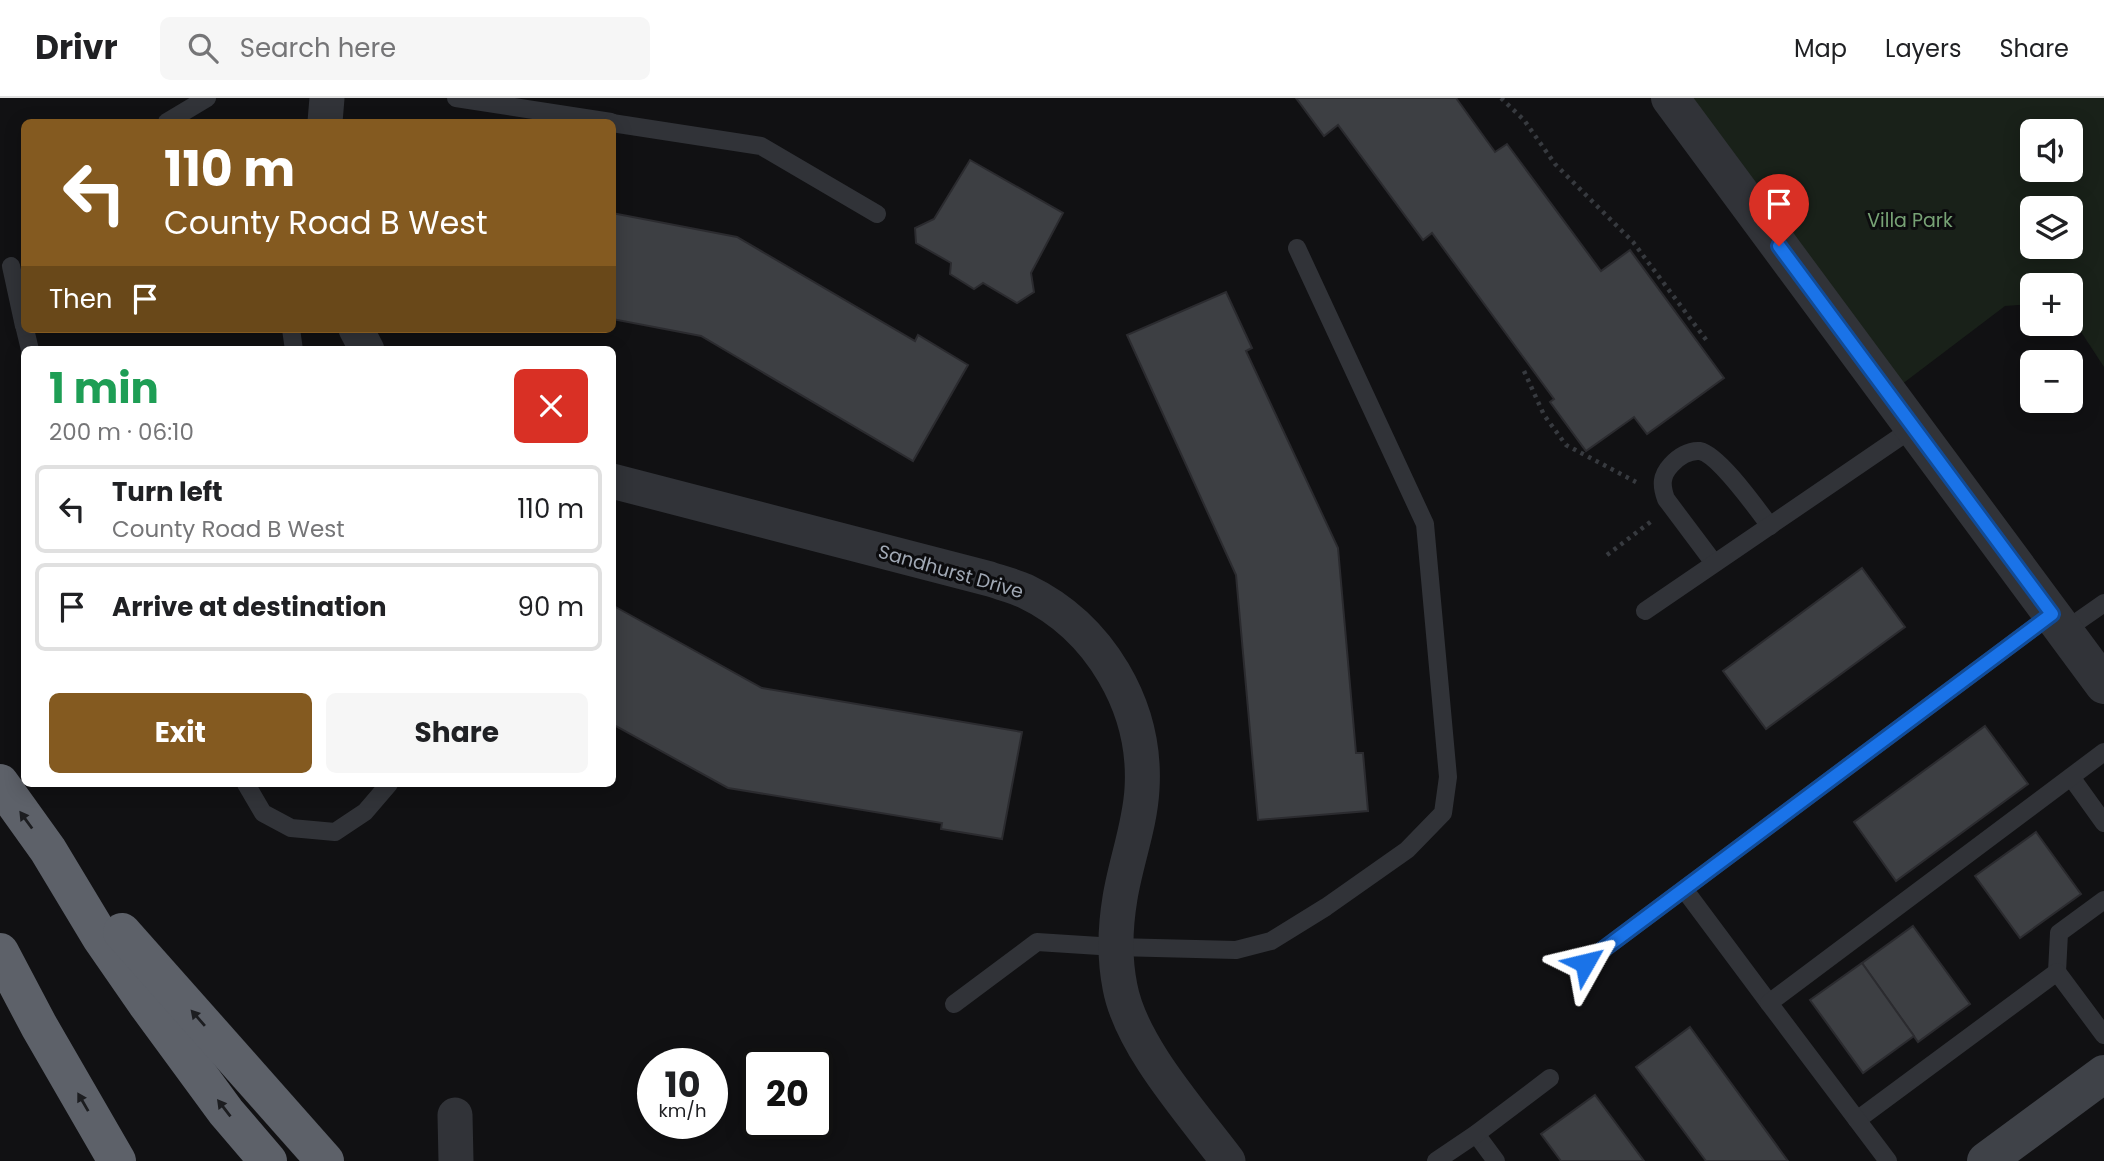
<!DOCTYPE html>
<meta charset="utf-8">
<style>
:root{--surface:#fff;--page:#f6f6f6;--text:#202124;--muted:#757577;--line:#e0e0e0;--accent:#845a20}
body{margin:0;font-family:Poppins,sans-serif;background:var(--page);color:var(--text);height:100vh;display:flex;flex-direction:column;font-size:26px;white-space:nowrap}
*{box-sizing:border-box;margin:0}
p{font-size:23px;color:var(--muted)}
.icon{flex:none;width:38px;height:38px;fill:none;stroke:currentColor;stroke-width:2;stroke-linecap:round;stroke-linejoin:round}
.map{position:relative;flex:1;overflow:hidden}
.details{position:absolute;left:21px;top:248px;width:595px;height:441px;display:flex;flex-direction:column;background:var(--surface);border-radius:10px;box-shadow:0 4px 18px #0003}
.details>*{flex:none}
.top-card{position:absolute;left:21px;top:21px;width:595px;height:214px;border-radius:10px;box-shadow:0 4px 18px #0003;background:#845a20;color:#fff;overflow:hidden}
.controls{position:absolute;left:2020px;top:21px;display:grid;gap:14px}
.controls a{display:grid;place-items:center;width:63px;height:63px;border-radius:10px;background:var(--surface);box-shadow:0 4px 18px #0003;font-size:35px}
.speed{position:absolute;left:637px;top:950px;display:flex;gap:14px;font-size:35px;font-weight:700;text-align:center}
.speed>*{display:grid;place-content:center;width:91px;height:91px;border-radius:50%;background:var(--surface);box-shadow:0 4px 18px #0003;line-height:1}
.speed small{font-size:18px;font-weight:400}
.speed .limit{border:4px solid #111;border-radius:10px;background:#fff;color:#111}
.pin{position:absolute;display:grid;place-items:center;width:60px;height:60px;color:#fff;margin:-72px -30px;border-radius:50% 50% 50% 0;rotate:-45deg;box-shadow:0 0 7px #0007}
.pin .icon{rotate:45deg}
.me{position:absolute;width:77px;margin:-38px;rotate:53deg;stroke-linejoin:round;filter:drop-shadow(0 0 5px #0008)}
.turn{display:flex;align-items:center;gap:24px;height:147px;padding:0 28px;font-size:32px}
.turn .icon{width:91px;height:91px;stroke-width:2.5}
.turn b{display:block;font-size:49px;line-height:60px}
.then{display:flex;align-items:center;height:66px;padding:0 28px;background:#0003;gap:14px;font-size:26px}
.round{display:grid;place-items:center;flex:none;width:74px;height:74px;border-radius:10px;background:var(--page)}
.head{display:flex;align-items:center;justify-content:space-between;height:119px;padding:0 28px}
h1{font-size:42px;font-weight:700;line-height:52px;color:#1e9e55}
.cta{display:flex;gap:14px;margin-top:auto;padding:14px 28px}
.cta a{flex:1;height:80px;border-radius:10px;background:var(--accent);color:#fff;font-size:28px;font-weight:700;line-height:80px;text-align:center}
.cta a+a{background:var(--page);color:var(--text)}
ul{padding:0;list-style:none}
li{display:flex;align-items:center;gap:21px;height:88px;margin:0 14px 10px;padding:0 14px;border:4px solid var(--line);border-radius:10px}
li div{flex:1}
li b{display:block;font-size:26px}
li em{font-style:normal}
header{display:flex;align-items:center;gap:42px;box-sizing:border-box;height:98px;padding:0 35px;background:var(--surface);border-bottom:2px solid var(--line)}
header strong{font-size:33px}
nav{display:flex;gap:38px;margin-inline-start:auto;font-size:24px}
.search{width:490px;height:63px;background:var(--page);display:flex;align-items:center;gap:18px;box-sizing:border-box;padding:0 24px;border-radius:10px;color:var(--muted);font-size:26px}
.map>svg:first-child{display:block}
</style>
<header>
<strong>Drivr</strong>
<div class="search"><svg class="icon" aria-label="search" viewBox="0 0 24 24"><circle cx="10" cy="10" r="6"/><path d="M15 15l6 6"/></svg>Search here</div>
<nav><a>Map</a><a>Layers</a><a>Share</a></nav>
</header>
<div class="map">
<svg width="2104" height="1063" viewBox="0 0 2104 1063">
<rect width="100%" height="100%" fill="#111113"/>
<path fill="#192119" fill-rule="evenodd" d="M1670,0H2104V269L2070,217V187H2032V206L2005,208L1889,296ZM2032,33H2070V72H2032ZM2032,110H2070V149H2032Z"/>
<g fill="#3d3f43" stroke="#2b2b2f" stroke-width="2">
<path d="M1296,0H1456L1495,54L1507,46L1601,173L1630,152L1724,280L1647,336L1634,319L1586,353L1550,304L1554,301L1432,135L1423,142L1338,27L1324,38Z"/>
<path d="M970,62L1063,115L1031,175L1034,194L1017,205L983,185L974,191L950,176L951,165L916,145L915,130L934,121Z"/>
<path d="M612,115L737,139L915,243L918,237L968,267L913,363L701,238L612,221Z"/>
<path d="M1226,194L1252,250L1246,253L1338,450L1356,655H1363L1368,713L1258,722L1236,477L1127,237Z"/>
<path d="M1862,470L1905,529L1766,631L1723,573Z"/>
<path d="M612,507L762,590L1022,634L1002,741L941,731L942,725L728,690L612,626Z"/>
<path d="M1985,628L2028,686L1896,783L1854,724Z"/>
<path d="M2036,734L2081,796L2020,840L1975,778Z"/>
<path d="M1913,828L1970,906L1918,944L1862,865Z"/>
<path d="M1862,865L1914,938L1863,975L1810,902Z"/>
<path d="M1690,929L1788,1063H1706L1636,969Z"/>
<path d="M1595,997L1644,1063H1561L1541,1036Z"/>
</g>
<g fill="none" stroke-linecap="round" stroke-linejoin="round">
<g stroke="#373a3f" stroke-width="4.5" stroke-dasharray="3.5 5" stroke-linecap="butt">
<path d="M1501,0L1524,22L1555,66L1633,144L1707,243"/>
<path d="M1524,273L1544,317L1566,347L1636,384"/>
<path d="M1607,457L1653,422"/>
</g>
<g stroke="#313338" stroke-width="18">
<path d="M456,0L611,24"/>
<path d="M167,24L207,0"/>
<path d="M612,25L761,48L877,116"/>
<path d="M11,168L24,228"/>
<path d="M25,231L30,252"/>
<path d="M291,231L294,252"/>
<path d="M1714,465L1666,401C1661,387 1661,378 1671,367C1678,359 1689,352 1700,353C1719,357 1757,411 1770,428"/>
<path d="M1645,513L1913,330"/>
<path d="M2064,533L2104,505"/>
<path d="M2071,679L2104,725"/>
<path d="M246,686L263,715L291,730L335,734L365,714L389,686"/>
<path d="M1585,865L1684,791"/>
<path d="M2057,874L2059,835L2104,802"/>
<path d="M1769,905L1684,791L2052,516"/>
<path d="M954,906L1037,844L1115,849L1236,852L1271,843L1326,809L1407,752L1443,715L1448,679L1425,426L1297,150"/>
<path d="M1857,1022L2057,874L2104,937"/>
<path d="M1476,1036L1496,1063"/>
<path d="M1436,1063L1476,1036L1550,980"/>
<path d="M1888,1063L1769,905L2104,654"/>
</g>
<g stroke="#313338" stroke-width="35">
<path d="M325,24L327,0"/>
<path d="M356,231L367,252"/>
<path d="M612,383L990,481C1002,485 1014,488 1025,493C1100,529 1147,609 1142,691C1140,728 1126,763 1120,800C1115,830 1114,859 1120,889C1131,948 1192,1015 1228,1063"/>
<path d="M455,1017L456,1063"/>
</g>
<path stroke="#313338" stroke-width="38" d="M1670,0L2104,587"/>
<path stroke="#3f4248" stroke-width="38" d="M1986,1063L2104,976"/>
<g stroke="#5d6169" stroke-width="38">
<path d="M0,685L48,752L101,840L146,905L226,1014L268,1063"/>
<path d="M122,834L325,1063"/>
<path d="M0,854L39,928L117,1063"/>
</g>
</g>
<defs><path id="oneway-solid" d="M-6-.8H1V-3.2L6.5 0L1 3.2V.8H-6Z" transform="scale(1.75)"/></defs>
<g fill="#1c1d20">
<use href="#oneway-solid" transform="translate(26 722) rotate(-126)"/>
<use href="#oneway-solid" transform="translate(198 920) rotate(-131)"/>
<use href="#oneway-solid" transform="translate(83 1004) rotate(-120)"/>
<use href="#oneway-solid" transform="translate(224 1010) rotate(-128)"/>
</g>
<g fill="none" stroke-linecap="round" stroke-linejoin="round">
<defs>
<path id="route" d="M1585,865L2052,516L1779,148"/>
</defs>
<use href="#route" stroke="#114b97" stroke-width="18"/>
<use href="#route" stroke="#1a73e8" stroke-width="12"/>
</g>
<g text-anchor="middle" stroke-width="6" stroke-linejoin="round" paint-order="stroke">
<g font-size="19" fill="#77a275" stroke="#0c0c0e">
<text x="1910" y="129">Villa Park</text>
</g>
<g font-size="19" fill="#a1a9b5" stroke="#0c0c0e">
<text transform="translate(951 473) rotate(16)" y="7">Sandhurst Drive</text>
</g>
</g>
</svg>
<div class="controls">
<a><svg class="icon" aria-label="sound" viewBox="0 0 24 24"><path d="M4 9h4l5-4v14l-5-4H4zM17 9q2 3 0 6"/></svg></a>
<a><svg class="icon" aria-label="layers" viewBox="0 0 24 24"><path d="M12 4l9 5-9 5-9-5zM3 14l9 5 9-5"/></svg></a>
<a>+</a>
<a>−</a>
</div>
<div class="speed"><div>10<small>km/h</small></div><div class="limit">20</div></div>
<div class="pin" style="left:1779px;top:148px;background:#d93025"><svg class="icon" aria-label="arrive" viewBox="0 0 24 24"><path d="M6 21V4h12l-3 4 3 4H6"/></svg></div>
<svg class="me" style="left:1585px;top:865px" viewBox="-20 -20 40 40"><path d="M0-17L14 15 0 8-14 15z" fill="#1a73e8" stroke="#fff" stroke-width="4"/></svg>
<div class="top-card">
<div class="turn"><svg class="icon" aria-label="left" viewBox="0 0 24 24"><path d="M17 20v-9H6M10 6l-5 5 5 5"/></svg><div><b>110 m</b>County Road B West</div></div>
<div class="then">Then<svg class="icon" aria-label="arrive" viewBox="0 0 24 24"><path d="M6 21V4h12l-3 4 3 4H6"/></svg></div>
</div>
<section class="details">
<div class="head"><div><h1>1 min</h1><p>200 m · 06:10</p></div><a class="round" style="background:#d93025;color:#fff"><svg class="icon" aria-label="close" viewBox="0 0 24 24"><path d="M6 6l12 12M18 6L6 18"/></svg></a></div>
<ul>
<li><svg class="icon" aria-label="left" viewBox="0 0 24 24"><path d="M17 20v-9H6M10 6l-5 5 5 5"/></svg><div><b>Turn left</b><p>County Road B West</p></div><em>110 m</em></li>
<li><svg class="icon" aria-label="arrive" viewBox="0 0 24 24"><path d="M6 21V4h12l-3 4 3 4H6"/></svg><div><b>Arrive at destination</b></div><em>90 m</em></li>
</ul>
<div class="cta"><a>Exit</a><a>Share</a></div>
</section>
</div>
